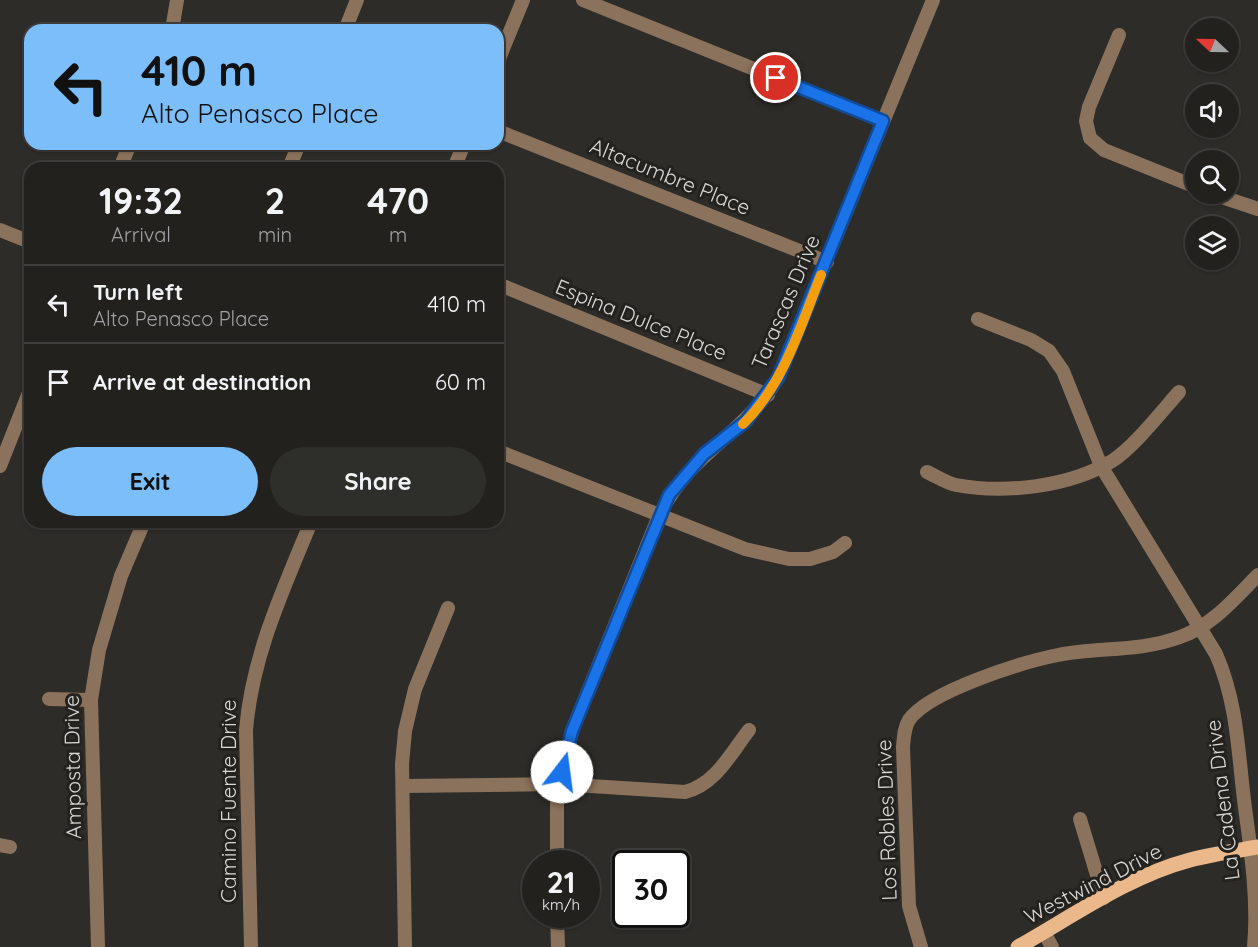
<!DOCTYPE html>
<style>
:root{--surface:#22211e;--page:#2e2e2b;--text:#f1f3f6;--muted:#a2a3a4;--line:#3f3e3c;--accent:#7bbef9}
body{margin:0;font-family:Quicksand,sans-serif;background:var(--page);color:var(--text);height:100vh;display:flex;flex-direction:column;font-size:22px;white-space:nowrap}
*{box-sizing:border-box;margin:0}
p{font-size:20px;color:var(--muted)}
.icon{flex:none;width:33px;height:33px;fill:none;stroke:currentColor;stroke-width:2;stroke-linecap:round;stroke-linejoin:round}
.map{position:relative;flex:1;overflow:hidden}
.side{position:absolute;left:24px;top:162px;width:480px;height:366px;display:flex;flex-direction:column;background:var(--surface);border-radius:18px;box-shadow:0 2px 4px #0004,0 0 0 2px var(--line)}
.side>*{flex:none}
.hud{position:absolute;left:24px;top:24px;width:480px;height:126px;border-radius:18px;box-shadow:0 2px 4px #0004,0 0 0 2px var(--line);background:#7bbef9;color:#111;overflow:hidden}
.needle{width:39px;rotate:292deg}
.buttons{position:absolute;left:1185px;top:18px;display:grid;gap:12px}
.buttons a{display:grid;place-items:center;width:54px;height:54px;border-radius:50%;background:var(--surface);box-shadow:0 2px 4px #0004,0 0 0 2px var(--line);font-size:30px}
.speed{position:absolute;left:522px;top:850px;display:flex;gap:12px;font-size:30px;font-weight:700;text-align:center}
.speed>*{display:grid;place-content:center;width:78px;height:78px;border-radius:50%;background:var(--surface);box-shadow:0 2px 4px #0004,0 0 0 2px var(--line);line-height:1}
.speed small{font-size:15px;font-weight:400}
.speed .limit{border:3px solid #111;border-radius:9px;background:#fff;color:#111}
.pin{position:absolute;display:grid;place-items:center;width:51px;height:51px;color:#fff;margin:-26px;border:3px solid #fff;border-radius:50%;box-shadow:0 2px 6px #0007}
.me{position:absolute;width:66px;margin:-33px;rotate:15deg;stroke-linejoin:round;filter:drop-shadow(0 0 4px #0008)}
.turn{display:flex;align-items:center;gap:21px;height:126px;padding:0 18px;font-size:27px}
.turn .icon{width:78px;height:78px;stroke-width:2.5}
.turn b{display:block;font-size:42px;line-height:51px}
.eta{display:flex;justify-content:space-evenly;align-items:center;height:102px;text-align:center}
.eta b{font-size:36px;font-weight:800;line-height:42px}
.button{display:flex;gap:12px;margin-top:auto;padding:12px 18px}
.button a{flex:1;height:69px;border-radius:36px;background:var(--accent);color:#111;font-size:24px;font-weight:800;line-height:69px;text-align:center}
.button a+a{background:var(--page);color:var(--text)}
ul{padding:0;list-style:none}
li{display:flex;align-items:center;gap:18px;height:78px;padding:0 18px;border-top:2px solid var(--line)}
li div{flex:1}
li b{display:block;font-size:22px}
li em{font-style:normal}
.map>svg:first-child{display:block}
</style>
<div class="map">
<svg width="1258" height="947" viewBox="0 0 1258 947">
<rect width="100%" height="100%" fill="#2d2c28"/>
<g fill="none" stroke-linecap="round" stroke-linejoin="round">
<g stroke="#8b725c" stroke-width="14">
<path d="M583,0L883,121"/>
<path d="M172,30L177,0"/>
<path d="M345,30L357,0"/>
<path d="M1119,35L1089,107L1086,121L1090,138L1104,150L1196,187"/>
<path d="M498,61L523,0"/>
<path d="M498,131L827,262"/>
<path d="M120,168L130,144"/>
<path d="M289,168L299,144"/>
<path d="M454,168L464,144"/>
<path d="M1213,194L1258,209"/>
<path d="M0,230L30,242"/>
<path d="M498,284L768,395"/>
<path d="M978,319L1031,340L1049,351L1063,371L1101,466L1216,654C1239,706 1238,760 1246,815C1252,859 1258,903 1254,947"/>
<path d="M498,451L745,549L789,559H810L833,552L845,543"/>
<path d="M0,466L30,390"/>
<path d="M927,472C936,476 946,483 956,485C1005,494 1069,487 1112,461C1133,448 1162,411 1179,392"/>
<path d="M49,699L91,700"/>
<path d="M403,786L559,784L685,792C716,784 731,753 749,730"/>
<path d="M1080,819L1104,898"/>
<path d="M0,845L10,847"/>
<path d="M557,864V802L572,731L659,516C689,453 743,436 778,378L933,0"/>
<path d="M557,915L558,947"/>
<path d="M1044,932L1052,947"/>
<path d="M98,947L91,700L99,650L121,576L144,522"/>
<path d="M251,947L246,730C252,656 283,590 311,522"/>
<path d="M405,947L402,764L405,731L415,689L448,608"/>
<path d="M921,947L909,906L903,747C904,737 904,728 909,720C929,691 1023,662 1058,655C1099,647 1140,652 1180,637C1212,626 1235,598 1258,575"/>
</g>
<path stroke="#ebb88b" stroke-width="15" d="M1018,947C1073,916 1129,876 1190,860C1213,854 1235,851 1258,847"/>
</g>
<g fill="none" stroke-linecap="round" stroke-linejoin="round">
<defs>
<path id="route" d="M562,772L572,731L669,495L704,454L746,421L778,378L883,121L776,78"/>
</defs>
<use href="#route" stroke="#114b97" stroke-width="15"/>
<use href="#route" stroke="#1a73e8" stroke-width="10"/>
<path stroke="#f59e0b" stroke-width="10" d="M743,424C784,384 800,327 821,275"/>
</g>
<g text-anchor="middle" stroke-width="6" stroke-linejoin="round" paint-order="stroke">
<g font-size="21" fill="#dad9d7" stroke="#23221e">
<text transform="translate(670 177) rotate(22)" y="7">Altacumbre Place</text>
<text transform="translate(786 302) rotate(-67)" y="7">Tarascas Drive</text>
<text transform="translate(641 320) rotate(22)" y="7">Espina Dulce Place</text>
<text transform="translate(73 767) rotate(-91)" y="7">Amposta Drive</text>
<text transform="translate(1223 800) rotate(-97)" y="7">La Cadena Drive</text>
<text transform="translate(229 801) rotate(-90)" y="7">Camino Fuente Drive</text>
<text transform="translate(887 820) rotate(-92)" y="7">Los Robles Drive</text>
<text transform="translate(1093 884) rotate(-27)" y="7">Westwind Drive</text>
</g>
</g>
</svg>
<div class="buttons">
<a><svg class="needle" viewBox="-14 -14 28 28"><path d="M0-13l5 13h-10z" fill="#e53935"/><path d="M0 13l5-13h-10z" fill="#a2a3a4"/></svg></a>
<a><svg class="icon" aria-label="sound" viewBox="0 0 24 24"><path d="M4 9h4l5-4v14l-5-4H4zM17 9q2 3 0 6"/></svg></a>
<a><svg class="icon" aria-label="search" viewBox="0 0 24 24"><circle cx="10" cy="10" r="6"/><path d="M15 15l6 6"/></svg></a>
<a><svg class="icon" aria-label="layers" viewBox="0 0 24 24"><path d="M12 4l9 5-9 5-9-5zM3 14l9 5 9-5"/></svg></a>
</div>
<div class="speed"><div>21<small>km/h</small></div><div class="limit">30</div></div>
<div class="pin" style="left:776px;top:78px;background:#d93025"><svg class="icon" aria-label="arrive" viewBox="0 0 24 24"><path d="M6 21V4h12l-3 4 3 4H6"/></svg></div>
<svg class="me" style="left:562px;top:772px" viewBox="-20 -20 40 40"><circle r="19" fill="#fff"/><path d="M0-13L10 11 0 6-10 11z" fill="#1a73e8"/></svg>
<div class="hud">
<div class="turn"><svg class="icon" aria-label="left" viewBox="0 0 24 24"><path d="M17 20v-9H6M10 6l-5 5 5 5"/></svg><div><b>410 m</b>Alto Penasco Place</div></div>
</div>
<section class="side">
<div class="eta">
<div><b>19:32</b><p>Arrival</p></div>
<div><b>2</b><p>min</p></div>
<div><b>470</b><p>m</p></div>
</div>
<ul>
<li><svg class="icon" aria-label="left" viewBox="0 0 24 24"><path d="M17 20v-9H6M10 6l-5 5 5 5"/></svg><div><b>Turn left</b><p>Alto Penasco Place</p></div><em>410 m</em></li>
<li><svg class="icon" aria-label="arrive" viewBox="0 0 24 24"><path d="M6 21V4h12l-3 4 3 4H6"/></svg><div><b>Arrive at destination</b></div><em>60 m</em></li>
</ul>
<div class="button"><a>Exit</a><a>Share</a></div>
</section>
</div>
